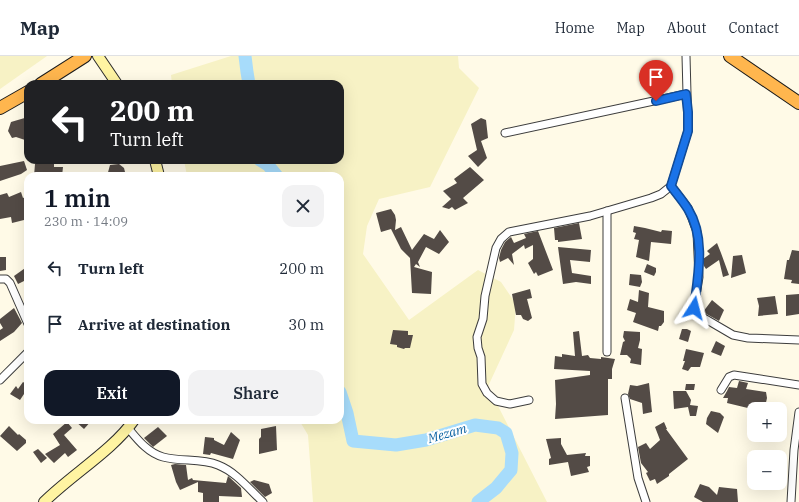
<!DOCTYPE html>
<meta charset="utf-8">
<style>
:root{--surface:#fff;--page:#f2f2f3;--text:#1f2937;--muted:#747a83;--line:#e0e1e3;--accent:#111827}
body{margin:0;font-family:"IBM Plex Serif",serif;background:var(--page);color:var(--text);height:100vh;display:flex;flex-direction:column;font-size:15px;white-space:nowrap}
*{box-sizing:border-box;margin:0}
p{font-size:13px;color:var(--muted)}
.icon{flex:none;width:22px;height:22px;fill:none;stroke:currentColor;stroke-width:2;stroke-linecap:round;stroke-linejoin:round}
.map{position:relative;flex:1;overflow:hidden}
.details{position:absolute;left:24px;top:116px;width:320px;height:252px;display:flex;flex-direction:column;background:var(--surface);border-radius:12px;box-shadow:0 4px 16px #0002}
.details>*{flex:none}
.guide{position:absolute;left:24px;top:24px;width:320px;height:84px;border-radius:12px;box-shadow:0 4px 16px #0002;background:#202124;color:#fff;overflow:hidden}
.fabs{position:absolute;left:747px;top:346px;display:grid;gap:8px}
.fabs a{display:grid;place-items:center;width:40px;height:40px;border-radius:8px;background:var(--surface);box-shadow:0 4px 16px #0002;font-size:20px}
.pin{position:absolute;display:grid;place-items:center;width:34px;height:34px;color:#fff;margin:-41px -17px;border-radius:50% 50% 50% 0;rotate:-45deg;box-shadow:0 0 4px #0007}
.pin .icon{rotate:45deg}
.me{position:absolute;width:44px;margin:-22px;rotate:9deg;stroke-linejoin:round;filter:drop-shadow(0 0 3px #0008)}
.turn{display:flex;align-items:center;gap:14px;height:84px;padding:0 20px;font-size:18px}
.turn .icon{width:52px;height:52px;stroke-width:2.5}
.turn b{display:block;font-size:28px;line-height:34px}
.round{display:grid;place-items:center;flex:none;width:42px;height:42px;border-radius:12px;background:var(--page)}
.summary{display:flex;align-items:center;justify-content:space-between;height:68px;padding:0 20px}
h1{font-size:24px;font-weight:600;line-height:30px;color:var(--accent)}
.action{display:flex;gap:8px;margin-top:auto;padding:8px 20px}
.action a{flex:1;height:46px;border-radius:12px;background:var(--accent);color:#fff;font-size:16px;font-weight:600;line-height:46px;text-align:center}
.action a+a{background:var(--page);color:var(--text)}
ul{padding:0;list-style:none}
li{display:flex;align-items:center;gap:12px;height:56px;padding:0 20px}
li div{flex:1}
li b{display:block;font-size:15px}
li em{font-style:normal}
header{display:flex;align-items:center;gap:24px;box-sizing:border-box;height:56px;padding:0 20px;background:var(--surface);border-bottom:1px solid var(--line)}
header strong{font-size:19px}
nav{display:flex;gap:22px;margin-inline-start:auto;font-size:14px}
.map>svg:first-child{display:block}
</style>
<header>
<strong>Map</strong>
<nav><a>Home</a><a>Map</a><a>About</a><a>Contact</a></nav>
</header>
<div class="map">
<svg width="799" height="446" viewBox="0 0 799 446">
<rect width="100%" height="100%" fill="#fffae7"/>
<g fill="#f7f2c5">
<path d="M0,0H47L0,33Z"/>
<path d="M231,0H458L459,12L479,32L430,131L379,143L367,170L363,198L409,264L478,214L501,226L516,248L514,274L485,337L496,346L547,446H313L308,379L299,364H340V120H187L184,104H340V28H172L171,19Z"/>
</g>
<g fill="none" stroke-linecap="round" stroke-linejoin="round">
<g stroke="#a7dcfb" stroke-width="13">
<path d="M245,0L247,16L249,28"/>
<path d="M260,104L268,109L277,120"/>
<path d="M340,336L347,357L353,385L396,389L426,384L475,369L498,372L506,377L512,397L511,414L496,432L478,446"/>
</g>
</g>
<g fill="#534b46">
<path d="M28,61V85L16,81L12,82L8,75L11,66Z"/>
<path d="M481,62L486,64L488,82L481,85L487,102L478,111L468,100L477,94L471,68Z"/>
<path d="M24,105L27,114L21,118L0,125V110Z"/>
<path d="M54,106V111H63L62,120H34L35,108Z"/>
<path d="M119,108L124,112L126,120H107L110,109Z"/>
<path d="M470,111L484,124L463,142L468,147L455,154L452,151L449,153L442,151L451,143L443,135L457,127L454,123Z"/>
<path d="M21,136L23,142L28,140V163L12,167L11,161L0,163V139L7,137L9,141Z"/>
<path d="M391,153L395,159L396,164L395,174L401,171L412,194L424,178L434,183L440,174L449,186L439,198L426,191L418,206L420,211L416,208L414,211L432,216L431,238L412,237L410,202L401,193L391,173L381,176L376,157Z"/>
<path d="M579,167L582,183L558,186V184H555L554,172Z"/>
<path d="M634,170L645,172L661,176L662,174L672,175L671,188L651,186L649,205L636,201L639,184L634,183L636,177L633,176Z"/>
<path d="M538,175L553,214L538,220L536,216L534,218L528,207L533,203V189L525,193L524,189L512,198L514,209L508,202L500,206L499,202L501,194L505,186L511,181L514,187L526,182L524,178Z"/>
<path d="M717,187L721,197L729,219L723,221L719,204L706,213L704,210L703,203L710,198L707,195Z"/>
<path d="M558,191L591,194L590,206L570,204L572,217L591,220V228L576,226L563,228Z"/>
<path d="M792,194L799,195V228L791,227L792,224L784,223L787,204H789Z"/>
<path d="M742,199L746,217L731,222L733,200Z"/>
<path d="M0,201H6V214L0,215Z"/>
<path d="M647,208L656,212V216L654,220L644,216Z"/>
<path d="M28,210V223L18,228L14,220Z"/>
<path d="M630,218L641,219L642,226L640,231L629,229Z"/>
<path d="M530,233L532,242L527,243L532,262L528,265L523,263L521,259H516L512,238Z"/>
<path d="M639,234L649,237L648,251L664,255V266L661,270H659L658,275L633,266L636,257L627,254L630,243L638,246Z"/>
<path d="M799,238V258L786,260V239Z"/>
<path d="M775,240L778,258L758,260L759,250L757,242Z"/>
<path d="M712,244L724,254L719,265L703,256Z"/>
<path d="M14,252L22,267L14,276L0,285V274L3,272L0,267V263Z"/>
<path d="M682,273H687L691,275L688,286L679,283Z"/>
<path d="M393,274L408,275V279H413L410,292H405L404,293L397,291V289L390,288Z"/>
<path d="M579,275L582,300L588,299L590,302L601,303V301L615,303L612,313V323H608V359L555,363L556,348L555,324L590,319V315L554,313L555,300L562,301V298L575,300L573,276Z"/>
<path d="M624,275L640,276V284L638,292L642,293L641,309L630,307L631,303L627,299H620L623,286L625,285L623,281Z"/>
<path d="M716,285L725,290L721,300L711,296Z"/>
<path d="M686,293L704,297L700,311H691L688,315L682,313L685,305H683Z"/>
<path d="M739,325L748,327L746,333L766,336L767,342L765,351L752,349V353L727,347L728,342H723L727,335L729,331L737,332Z"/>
<path d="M23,326L28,329V332L20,344L10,338L16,330L18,333Z"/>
<path d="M649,327L652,356L643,358L642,347L630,343L628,338L630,329L637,330Z"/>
<path d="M686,328H695L694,334H685Z"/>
<path d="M673,335H686L691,344L690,349L698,350L696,360H690L688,351L674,353Z"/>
<path d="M711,355L720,357L724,361L718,377L706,368L707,362Z"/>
<path d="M74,364H92L84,373Z"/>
<path d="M67,366L72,372L64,379L77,394L68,401L65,397L54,407L45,398L60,389L53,378Z"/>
<path d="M664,366L667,373H666L688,403L669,418V420L657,428L655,423L650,425L646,417L648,416L641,407L638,391L646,387L650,393L660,384L655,371Z"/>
<path d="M9,370L18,379L19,378L26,384V387L17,395L0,380Z"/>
<path d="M276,370L277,394L259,398V383L261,381V373Z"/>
<path d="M158,371L167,380L153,391L144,382Z"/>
<path d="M231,376L240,384L233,403L211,397L210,399L203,398L205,381L214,382V384L224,389Z"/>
<path d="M561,382V388L567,399L586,397L585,400H590V410L587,411L589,416L571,420L568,406L549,409V403L551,402L546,383Z"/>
<path d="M38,393L47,402L41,407L33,396Z"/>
<path d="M175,408L186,409L188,424L192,422L193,424L226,427L228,420L241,432L242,441L219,440V446H203V437L198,436V426L180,434L176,426L171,409Z"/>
<path d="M254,424L269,428L272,437L265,441L250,426Z"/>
<path d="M700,428L709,431L717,439L719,431L737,433L738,446H703L694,441Z"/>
</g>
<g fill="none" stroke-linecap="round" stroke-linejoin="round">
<defs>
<g id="minor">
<path d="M505,77L686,38"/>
<path d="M671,130L688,152L697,176L699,221L694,252L697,258L733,279L748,282L799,284"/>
<path d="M0,223H6L10,227L28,268"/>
<path d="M607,296V155"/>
<path d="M0,324L28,296"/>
<path d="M721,334L729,321L734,319L799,329"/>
<path d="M625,342L638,422L646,446"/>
<path d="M529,344L510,348L496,345L487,337L482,328L481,301L478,292L477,281L483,263L485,240L496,192L501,183L509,176L590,160L651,142L661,138L671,130L688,75L686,0"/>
<path d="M128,372C138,384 148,397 163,401C181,406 201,402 218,409C236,416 249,433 263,446"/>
<path d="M791,446L794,394L799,356"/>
</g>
<g id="secondary">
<path d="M98,0L117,28"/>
<path d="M155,104L159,120"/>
<path d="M44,446C71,419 113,394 134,364"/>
</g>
<g id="trunk">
<path d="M730,0L799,47"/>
<path d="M41,28L85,0"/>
<path d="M0,52L28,36"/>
</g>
</defs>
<use href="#minor" stroke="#3d3d3d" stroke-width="9"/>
<use href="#secondary" stroke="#2c2c2c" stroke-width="12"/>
<use href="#trunk" stroke="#1b1b1b" stroke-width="14"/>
<use href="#minor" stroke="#fff" stroke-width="7"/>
<use href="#secondary" stroke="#fff4a2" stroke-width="10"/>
<use href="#trunk" stroke="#ffb64e" stroke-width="12"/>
</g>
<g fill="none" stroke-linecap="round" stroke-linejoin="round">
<defs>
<path id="route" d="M656,45L686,38L688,56V75L671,130C677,138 683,145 688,153C706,182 698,220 694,252"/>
</defs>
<use href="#route" stroke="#114b97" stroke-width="10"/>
<use href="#route" stroke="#1a73e8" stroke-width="7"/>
</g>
<g text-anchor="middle" stroke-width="4" stroke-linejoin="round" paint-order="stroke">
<g font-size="13" font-style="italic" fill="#0c63a3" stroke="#fff">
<text transform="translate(447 377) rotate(-16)" y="5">Mezam</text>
</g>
</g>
</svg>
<div class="fabs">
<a>+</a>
<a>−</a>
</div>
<div class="pin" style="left:656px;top:45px;background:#d93025"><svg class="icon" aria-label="arrive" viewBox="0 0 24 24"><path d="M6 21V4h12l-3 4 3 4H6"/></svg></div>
<svg class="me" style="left:694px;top:252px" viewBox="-20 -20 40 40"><path d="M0-17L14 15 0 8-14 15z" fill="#1a73e8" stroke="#fff" stroke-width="4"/></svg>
<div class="guide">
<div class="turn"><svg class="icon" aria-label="left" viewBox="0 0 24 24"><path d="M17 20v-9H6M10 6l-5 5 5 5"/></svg><div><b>200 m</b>Turn left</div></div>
</div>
<section class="details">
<div class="summary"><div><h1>1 min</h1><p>230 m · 14:09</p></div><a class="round"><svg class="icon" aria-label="close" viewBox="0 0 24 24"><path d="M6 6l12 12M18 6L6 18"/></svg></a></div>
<ul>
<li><svg class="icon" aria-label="left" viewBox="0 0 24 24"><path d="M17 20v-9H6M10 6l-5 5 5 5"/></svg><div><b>Turn left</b></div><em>200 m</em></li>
<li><svg class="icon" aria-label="arrive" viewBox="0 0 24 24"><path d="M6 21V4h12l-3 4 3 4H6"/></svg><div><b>Arrive at destination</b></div><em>30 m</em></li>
</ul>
<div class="action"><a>Exit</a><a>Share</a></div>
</section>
</div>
